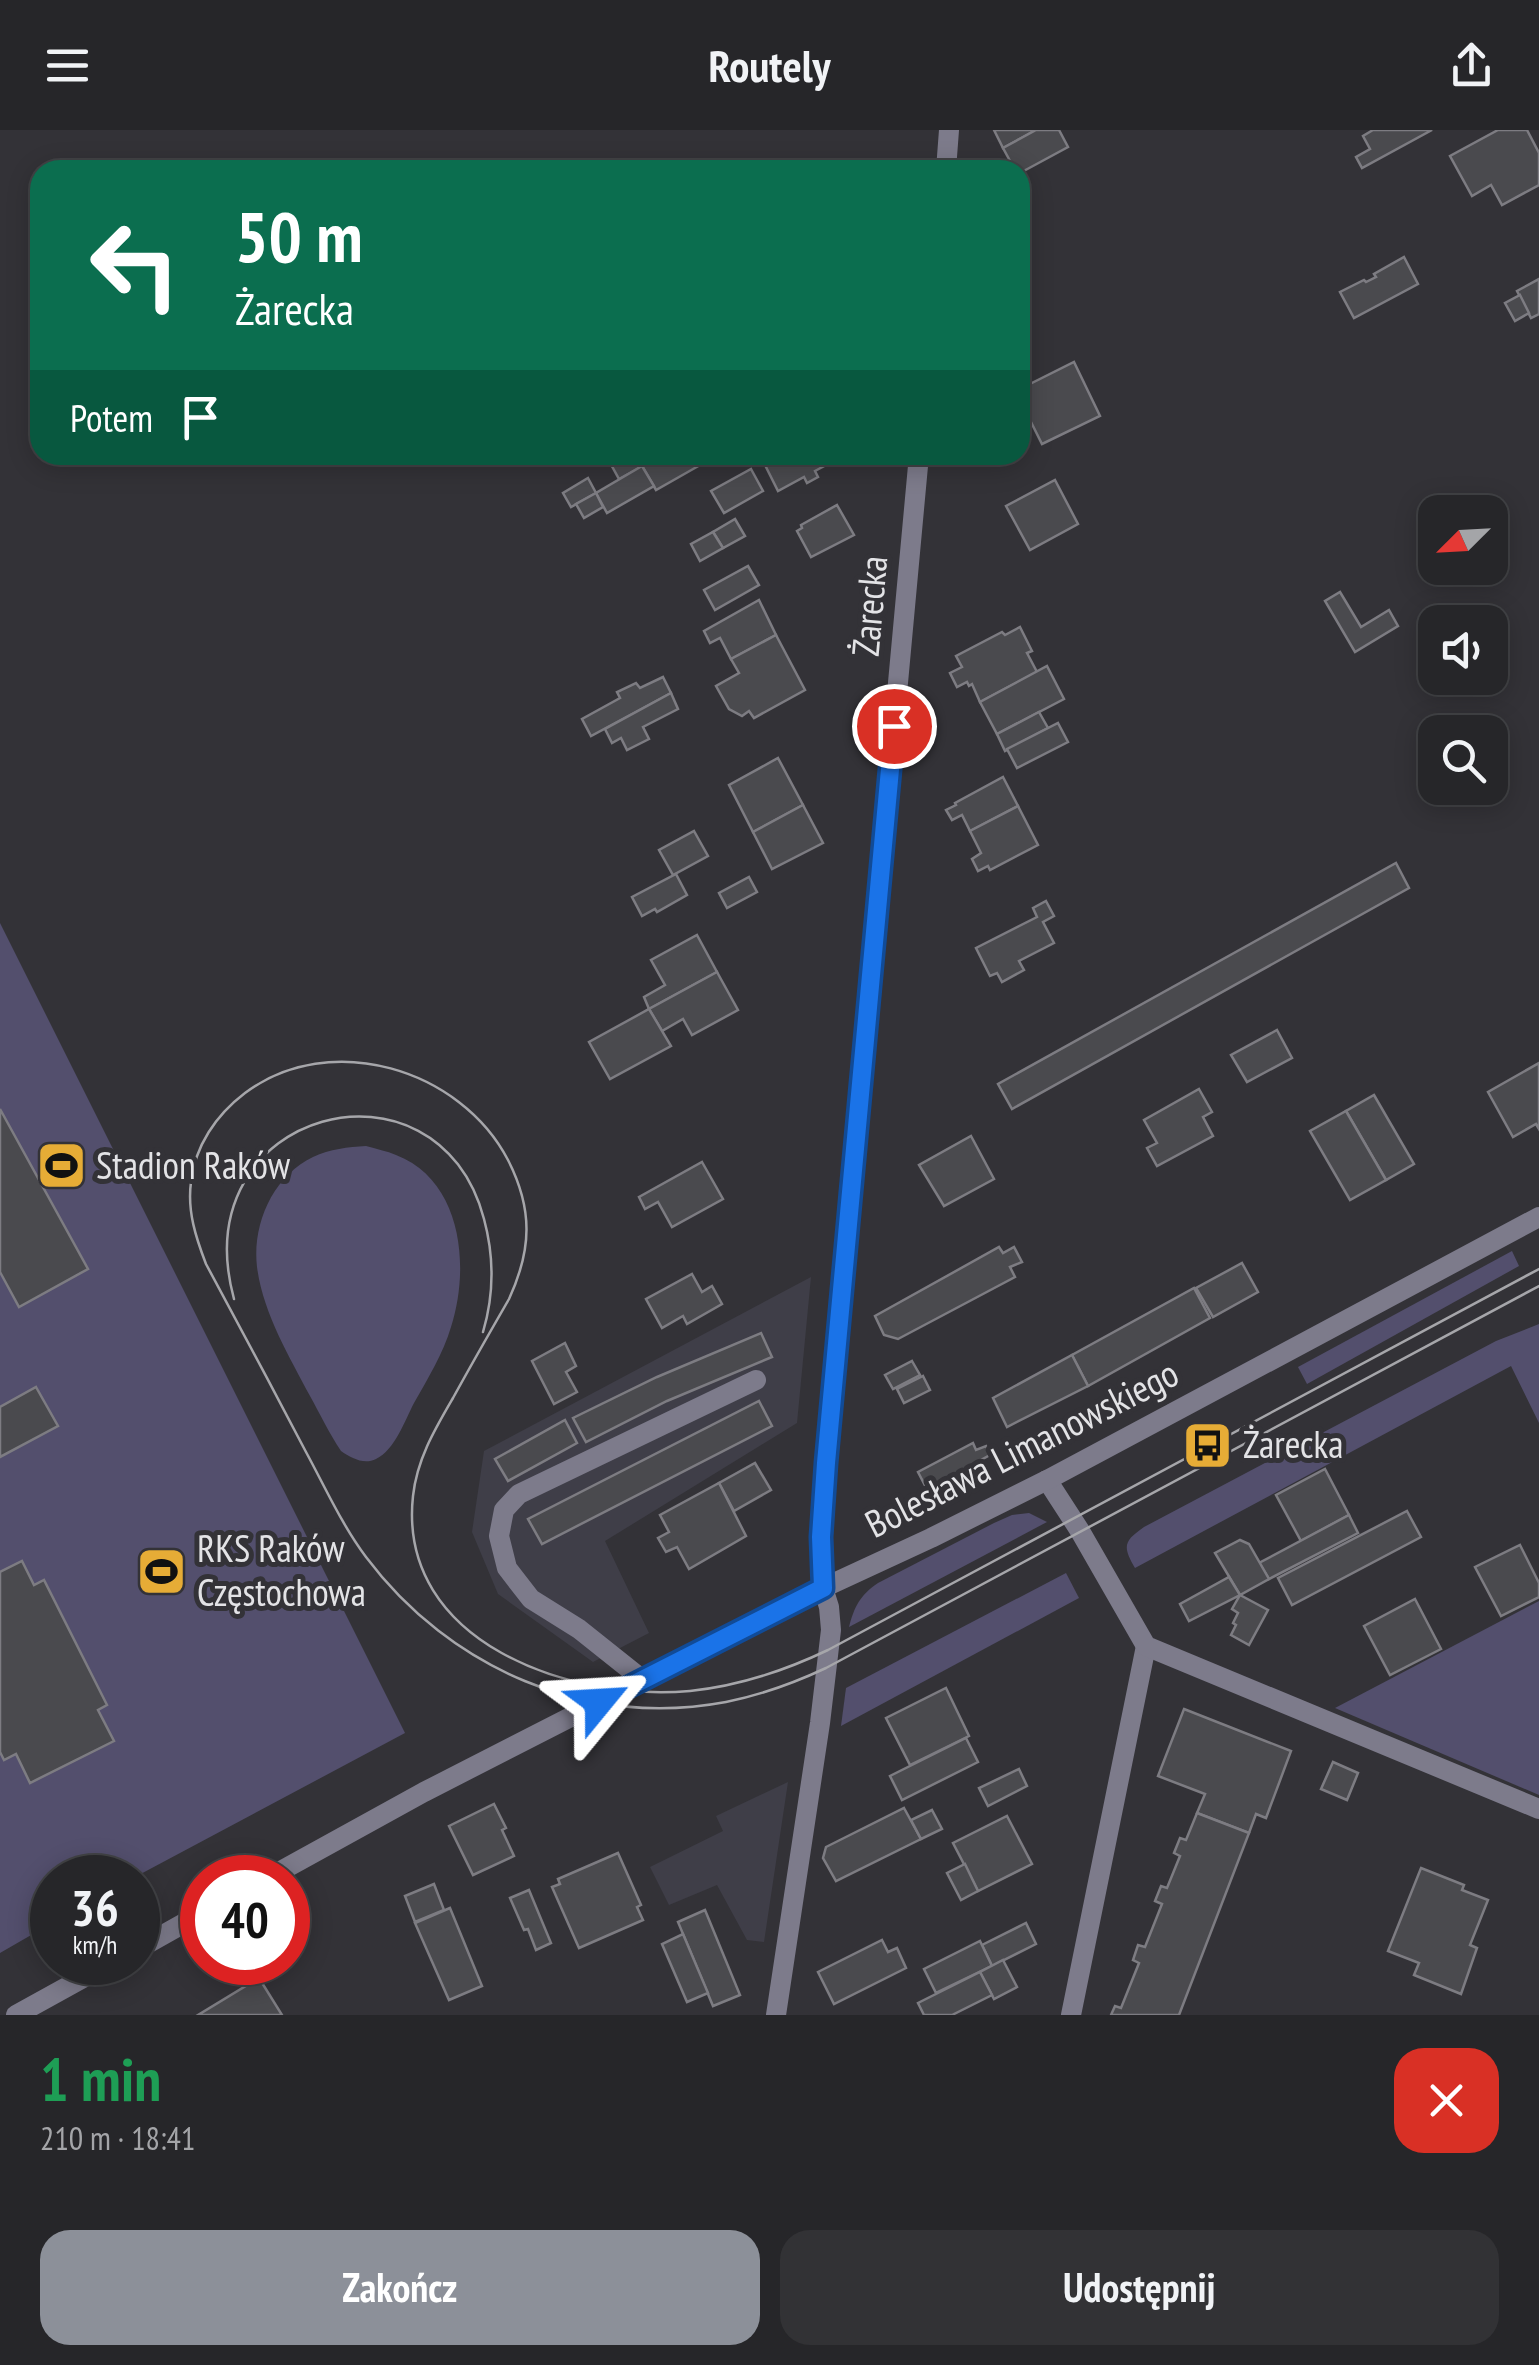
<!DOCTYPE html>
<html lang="pl">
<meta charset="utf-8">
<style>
:root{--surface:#262629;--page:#323235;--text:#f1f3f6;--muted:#a4a5a8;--line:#424346;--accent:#8c9099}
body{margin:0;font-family:"PT Sans Narrow",sans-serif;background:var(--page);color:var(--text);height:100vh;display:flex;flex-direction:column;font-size:38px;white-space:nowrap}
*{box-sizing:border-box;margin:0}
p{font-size:32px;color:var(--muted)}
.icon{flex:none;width:55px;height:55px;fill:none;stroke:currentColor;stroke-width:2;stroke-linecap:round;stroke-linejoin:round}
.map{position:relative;height:1885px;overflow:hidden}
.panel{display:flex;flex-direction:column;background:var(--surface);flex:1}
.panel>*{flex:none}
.banner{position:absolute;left:30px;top:30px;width:1000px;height:305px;border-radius:30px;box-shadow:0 5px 25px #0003,0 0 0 2px var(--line);background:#0b6e4f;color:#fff;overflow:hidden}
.needle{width:65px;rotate:246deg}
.fabs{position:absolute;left:1418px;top:365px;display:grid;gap:20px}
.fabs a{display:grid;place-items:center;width:90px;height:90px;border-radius:20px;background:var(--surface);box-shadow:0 5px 25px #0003,0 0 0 2px var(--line);font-size:50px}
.speed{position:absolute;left:30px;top:1725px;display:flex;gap:20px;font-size:50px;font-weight:700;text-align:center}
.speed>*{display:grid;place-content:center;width:130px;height:130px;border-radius:50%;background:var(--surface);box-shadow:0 5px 25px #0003,0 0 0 2px var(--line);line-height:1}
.speed small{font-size:25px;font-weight:400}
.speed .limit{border:15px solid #d22;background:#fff;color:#111}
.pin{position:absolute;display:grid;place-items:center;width:85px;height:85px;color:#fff;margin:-42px;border:5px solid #fff;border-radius:50%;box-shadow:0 2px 10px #0007}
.me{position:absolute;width:110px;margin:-55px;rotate:63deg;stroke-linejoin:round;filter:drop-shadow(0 0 8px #0008)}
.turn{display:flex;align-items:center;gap:35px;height:210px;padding:0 40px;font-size:45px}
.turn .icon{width:130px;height:130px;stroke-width:2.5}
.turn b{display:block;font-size:70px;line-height:85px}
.then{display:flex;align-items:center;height:95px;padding:0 40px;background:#0003;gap:20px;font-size:38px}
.round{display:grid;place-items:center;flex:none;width:105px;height:105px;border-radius:30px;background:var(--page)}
.overview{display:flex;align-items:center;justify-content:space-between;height:170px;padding:0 40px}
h1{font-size:60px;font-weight:800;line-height:75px;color:#1e9e55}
.button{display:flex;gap:20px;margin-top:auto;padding:20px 40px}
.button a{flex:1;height:115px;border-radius:30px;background:var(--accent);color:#fff;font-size:40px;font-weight:800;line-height:115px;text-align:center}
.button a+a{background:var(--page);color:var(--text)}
header{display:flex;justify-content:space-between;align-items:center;height:130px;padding:0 40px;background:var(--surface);font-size:45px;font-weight:800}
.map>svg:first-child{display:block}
</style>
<header><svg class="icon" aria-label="menu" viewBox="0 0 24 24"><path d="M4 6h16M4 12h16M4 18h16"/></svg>Routely<svg class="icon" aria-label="share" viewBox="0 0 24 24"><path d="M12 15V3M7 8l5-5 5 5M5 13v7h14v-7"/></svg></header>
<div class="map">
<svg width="1539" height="1885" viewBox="0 0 1539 1885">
<rect width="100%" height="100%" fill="#333237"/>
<g fill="#3f3e48">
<path d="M811,1147L797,1293L605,1411L649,1503L593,1532L498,1464L472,1402L484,1321Z"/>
<path d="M788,1652L764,1812L747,1810L717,1755L669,1775L650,1737L723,1701L716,1686Z"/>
</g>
<g fill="#534f6d">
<path d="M0,793L405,1603L135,1747L52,1748V1793L0,1823Z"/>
<path d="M366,1016C376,1019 387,1021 396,1025C463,1051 470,1138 451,1197C443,1224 428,1248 414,1273C405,1290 395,1320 376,1329C364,1335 351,1328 341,1321C329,1303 320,1284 310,1266C289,1226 263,1183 257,1137C252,1094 273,1046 313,1027C330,1019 348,1017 366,1016Z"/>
<path d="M1512,1121L1519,1136L1307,1254L1298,1237Z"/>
<path d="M1539,1194V1293L1511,1236L1135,1438C1122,1416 1124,1411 1144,1397L1496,1211Z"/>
<path d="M1029,1383L1047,1392L849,1497C854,1477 860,1465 878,1453L994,1393L1012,1385Z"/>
<path d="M1066,1443L1079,1468L841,1596L846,1558Z"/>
<path d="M1539,1471V1665L1335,1578Z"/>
</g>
<g fill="#4a4a4e" stroke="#7d7c82" stroke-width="2.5">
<path d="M994,0H1036L1003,18Z"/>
<path d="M1036,0H1059L1068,17L1020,43V40H1015L1003,18Z"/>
<path d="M1373,0H1432L1362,38L1356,27L1370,19L1363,6Z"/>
<path d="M1498,0H1527L1539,23V55L1502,75L1491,55L1472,66L1450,26Z"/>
<path d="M1404,127L1418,154L1354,188L1340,162L1364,150L1366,152L1376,147L1374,144Z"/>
<path d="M1539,149V184L1531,188L1517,161Z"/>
<path d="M1520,165L1529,183L1515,191L1505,173Z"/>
<path d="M1074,232L1100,286L1042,314L1020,270V259Z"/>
<path d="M615,325H663L619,349L608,329Z"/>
<path d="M663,325H705L709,330L656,360L642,336Z"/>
<path d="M778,325H845L815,341L818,347L807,353L804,347L778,361L764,333Z"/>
<path d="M642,336L654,356L607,383L596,363Z"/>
<path d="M751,339L763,361L724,383L711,361Z"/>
<path d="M588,348L596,363L571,377L563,363Z"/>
<path d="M1055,350L1078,394L1030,420L1006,376Z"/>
<path d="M596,363L603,377L584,388L576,374Z"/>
<path d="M837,375L854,405L811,427L797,401L802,398L801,395Z"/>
<path d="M735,389L745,406L723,418L713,402Z"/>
<path d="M713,402L723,418L700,431L691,414Z"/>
<path d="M748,436L759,455L715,480L704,460Z"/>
<path d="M1340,462L1361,497L1389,480L1398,496L1355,522L1325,471Z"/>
<path d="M759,470L776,505L731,529L720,508L710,513L704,501Z"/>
<path d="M1020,497L1032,521L1027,523L1037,542L980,572L972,554L969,556L967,552L957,557L950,543L962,537L956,526L1002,502L1005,505Z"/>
<path d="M776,505L805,560L754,588L749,581L742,586L729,579L716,556L739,543L731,529Z"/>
<path d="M1047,536L1064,569L997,604L980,572Z"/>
<path d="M663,547L671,563L591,606L582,589L620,568L617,562L636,553L640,558Z"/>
<path d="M671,563L678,579L643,597L649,609L627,620L621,608L612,613L605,599Z"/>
<path d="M1039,582L1048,598L1005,621L997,604Z"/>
<path d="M1058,593L1068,612L1017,638L1007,619Z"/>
<path d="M778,628L803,675L753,702L729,655Z"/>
<path d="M1003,647L1018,676L970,701L962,685L952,690L946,680L956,675L955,673Z"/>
<path d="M803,675L823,713L772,739L753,702Z"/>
<path d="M1018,676L1038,715L990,740L988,736L978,741L972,729L981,723L970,701Z"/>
<path d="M694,701L708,726L673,745L659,720Z"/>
<path d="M1396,733L1409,758L1012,979L998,954Z"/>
<path d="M676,744L687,765L657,782L655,779L642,786L632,767Z"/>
<path d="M749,747L757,762L727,778L719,763Z"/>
<path d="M1046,771L1054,786L1043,792L1054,813L1019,831L1024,840L1002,852L997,843L990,846L976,818L1037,787L1033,778Z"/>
<path d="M697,805L717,842L649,879L644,867L665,855L651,830Z"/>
<path d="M717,842L738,880L692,905L683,889L662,901L649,879Z"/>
<path d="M649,879L671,916L610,949L589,912Z"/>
<path d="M1277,900L1292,928L1247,952L1231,925Z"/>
<path d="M1539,933V999L1536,994L1513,1007L1488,962Z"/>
<path d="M1199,959L1212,982L1203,987L1213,1006L1157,1036L1147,1018L1157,1013L1144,990Z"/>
<path d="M1374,965L1414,1034L1386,1050L1346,981Z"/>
<path d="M0,979L88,1139L19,1177L0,1142Z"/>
<path d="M1346,981L1386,1050L1350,1070L1310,1001Z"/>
<path d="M971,1006L994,1049L944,1076L919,1035Z"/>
<path d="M702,1032L723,1069L672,1097L658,1072L645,1079L639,1067Z"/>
<path d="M999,1117L1003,1123L1014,1117L1022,1132L1010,1137L1015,1147L898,1209L884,1205L875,1186Z"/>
<path d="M1242,1133L1258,1162L1213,1187L1196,1158Z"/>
<path d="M692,1144L702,1162L712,1156L722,1174L687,1194L683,1186L662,1198L646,1169Z"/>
<path d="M1194,1158L1210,1188L1088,1256L1072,1225Z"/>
<path d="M761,1203L772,1227L667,1271L586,1312L573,1288L657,1247Z"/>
<path d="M565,1213L576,1236L566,1242L577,1262L554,1274L532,1231Z"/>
<path d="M1072,1225L1088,1256L1007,1297L993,1268Z"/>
<path d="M912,1231L920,1245L893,1259L885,1245Z"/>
<path d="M923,1246L930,1260L904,1273L897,1259Z"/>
<path d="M36,1257L58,1296L0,1327V1277Z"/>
<path d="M759,1271L772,1296L542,1414L528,1389Z"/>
<path d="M565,1290L577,1313L508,1351L495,1329Z"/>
<path d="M973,1313L976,1320L986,1316L990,1325L981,1330L985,1336L930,1365L918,1342Z"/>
<path d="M755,1333L771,1360L734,1381L719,1353Z"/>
<path d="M1325,1339L1349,1385L1301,1411L1276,1365Z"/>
<path d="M719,1353L746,1406L689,1439L677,1417L666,1422L658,1408L669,1402L660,1385Z"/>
<path d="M1407,1381L1421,1407L1292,1475L1278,1448Z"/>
<path d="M1349,1385L1358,1403L1269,1449L1259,1433Z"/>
<path d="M1240,1410L1249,1414L1269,1449L1240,1465L1215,1423Z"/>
<path d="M1520,1415L1539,1453V1467L1501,1486L1475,1437Z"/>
<path d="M22,1431L34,1455L44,1450L107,1575L98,1580L114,1611L30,1653L16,1624L4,1630L0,1622V1442Z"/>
<path d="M1229,1447L1240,1465L1189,1491L1180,1474Z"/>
<path d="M1240,1465L1268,1480L1249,1515L1231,1505L1236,1495L1233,1493L1238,1483L1232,1479Z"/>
<path d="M1415,1469L1441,1519L1390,1545L1364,1496Z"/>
<path d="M946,1558L969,1606L910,1635L886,1588Z"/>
<path d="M1184,1579L1291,1621L1266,1688L1256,1684L1249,1703L1197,1683L1205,1664L1158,1646Z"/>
<path d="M966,1608L978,1632L902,1670L890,1646Z"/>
<path d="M1333,1632L1358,1643L1347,1670L1321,1659Z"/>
<path d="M1019,1639L1027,1656L988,1676L979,1658Z"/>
<path d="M494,1674L506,1698L502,1700L514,1726L473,1745L449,1696Z"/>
<path d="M904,1678L921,1709L836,1751L823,1728L826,1717Z"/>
<path d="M932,1680L942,1699L921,1709L911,1690Z"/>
<path d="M1197,1683L1249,1703L1179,1885H1111L1115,1876L1121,1878L1139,1833L1133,1830L1138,1815L1145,1817L1162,1774L1155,1771L1161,1756L1167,1758L1180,1726L1174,1723L1180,1708L1186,1710Z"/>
<path d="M1007,1686L1032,1734L978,1761L953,1713Z"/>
<path d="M618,1723L641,1775L637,1777L643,1790L579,1818L552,1757L560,1754L558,1749Z"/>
<path d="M965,1734L978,1761L961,1770L947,1743Z"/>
<path d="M1421,1738L1464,1755L1462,1760L1488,1770L1470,1815L1477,1818L1461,1864L1414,1845L1419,1833L1388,1821Z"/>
<path d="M434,1754L444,1780L415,1792L405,1766Z"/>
<path d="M529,1760L551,1813L536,1820L528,1799L524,1800L510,1768Z"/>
<path d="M450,1778L482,1856L449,1870L415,1793Z"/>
<path d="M705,1780L740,1865L713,1876L678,1792Z"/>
<path d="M1026,1793L1036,1814L992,1836L982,1815Z"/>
<path d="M683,1804L708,1863L687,1872L662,1814Z"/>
<path d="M882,1810L888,1822L897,1818L906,1838L834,1874L818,1842Z"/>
<path d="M980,1811L992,1836L936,1863L924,1839Z"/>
<path d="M1003,1830L1017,1857L994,1869L980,1842Z"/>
<path d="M980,1842L992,1865L952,1885H924L918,1873Z"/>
<path d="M259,1848L282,1885H198Z"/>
</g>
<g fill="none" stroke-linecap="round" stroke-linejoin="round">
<g stroke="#7d7b8b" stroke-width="20">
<path d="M643,1550L579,1499L531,1469L507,1438L499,1406L504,1380L519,1364L756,1250"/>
<path d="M1071,1885L1146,1516"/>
</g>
<g stroke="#7d7b8b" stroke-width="20">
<path d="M946,40L949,0"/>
<path d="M1047,1350L1080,1401L1146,1516L1539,1679"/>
<path d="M776,1885L820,1593L831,1500L829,1477L823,1458L821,1407L826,1333L919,325"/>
</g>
<g stroke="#7d7b8b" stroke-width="20">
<path d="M268,1748L424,1662L823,1458L931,1408L1047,1350L1539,1087"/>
<path d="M138,1819L202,1783"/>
<path d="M16,1885L112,1832"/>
</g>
<g stroke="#a6a6aa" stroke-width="2.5">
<path d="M1539,1139L828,1520C784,1541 739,1556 690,1561C572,1572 397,1513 413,1366C417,1329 435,1299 453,1268C471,1235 490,1202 509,1169C532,1119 533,1079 508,1030C461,939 330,899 245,963C216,985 195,1016 191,1052C187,1081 196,1108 206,1134C240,1197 273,1259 306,1322C325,1357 342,1395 366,1427C450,1539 587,1598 726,1572C761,1565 794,1553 826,1538L1539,1156"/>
<path d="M234,1169C182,978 438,914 484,1089C494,1126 494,1165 483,1202"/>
</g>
</g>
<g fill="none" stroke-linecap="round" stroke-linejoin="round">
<defs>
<path id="route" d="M599,1572L823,1458L821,1407L826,1333L894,596"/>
</defs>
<use href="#route" stroke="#114b97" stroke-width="25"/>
<use href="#route" stroke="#1a73e8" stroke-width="18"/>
</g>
<defs>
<symbol id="stadium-square" viewBox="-11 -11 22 22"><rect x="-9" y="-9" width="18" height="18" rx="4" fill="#e6ac36" stroke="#333237"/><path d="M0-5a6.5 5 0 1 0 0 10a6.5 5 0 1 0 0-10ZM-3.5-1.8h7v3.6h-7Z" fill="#111"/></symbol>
<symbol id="bus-square" viewBox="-11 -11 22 22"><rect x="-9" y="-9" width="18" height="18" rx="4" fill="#e6ac36" stroke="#333237"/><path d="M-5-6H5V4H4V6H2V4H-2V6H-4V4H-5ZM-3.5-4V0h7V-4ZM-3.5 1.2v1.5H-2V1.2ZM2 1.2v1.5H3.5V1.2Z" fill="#111"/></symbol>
</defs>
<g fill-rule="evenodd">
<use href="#stadium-square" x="34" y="1008" width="55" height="55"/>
<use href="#bus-square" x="1180" y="1288" width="55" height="55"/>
<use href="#stadium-square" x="134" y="1414" width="55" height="55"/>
</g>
<g text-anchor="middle" stroke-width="10" stroke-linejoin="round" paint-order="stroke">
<g font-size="38" fill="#e3e3e6" stroke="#333237">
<text transform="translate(870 476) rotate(-85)" y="13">Żarecka</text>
<text transform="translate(1022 1319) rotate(-27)" y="13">Bolesława Limanowskiego</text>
</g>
<g font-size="38" fill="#e3e3e6" stroke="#333237" text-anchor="start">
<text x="96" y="1049">Stadion Raków</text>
<text x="1243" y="1328">Żarecka</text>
<text x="197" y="1432">RKS Raków<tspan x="197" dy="44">Częstochowa</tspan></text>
</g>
</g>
</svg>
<div class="fabs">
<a><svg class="needle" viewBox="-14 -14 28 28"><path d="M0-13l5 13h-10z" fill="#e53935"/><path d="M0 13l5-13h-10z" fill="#a4a5a8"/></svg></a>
<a><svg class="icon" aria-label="sound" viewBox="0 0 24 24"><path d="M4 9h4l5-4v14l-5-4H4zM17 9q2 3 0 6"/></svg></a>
<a><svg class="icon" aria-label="search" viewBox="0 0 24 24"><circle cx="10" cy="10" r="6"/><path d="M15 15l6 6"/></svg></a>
</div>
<div class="speed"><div>36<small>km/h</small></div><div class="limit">40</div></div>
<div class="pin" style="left:894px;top:596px;background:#d93025"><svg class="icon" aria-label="arrive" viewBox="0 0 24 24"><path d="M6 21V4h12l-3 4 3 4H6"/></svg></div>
<svg class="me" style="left:599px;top:1572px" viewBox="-20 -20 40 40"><path d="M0-17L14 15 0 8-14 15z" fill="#1a73e8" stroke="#fff" stroke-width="4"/></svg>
<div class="banner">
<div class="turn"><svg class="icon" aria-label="left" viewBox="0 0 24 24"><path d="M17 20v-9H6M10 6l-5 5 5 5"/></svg><div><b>50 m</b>Żarecka</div></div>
<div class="then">Potem<svg class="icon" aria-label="arrive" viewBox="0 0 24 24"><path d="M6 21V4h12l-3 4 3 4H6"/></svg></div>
</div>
</div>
<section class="panel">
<div class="overview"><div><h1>1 min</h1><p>210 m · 18:41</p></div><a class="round" style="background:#d93025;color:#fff"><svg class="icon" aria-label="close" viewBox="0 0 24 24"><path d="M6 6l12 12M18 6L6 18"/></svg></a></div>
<div class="button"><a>Zakończ</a><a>Udostępnij</a></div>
</section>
